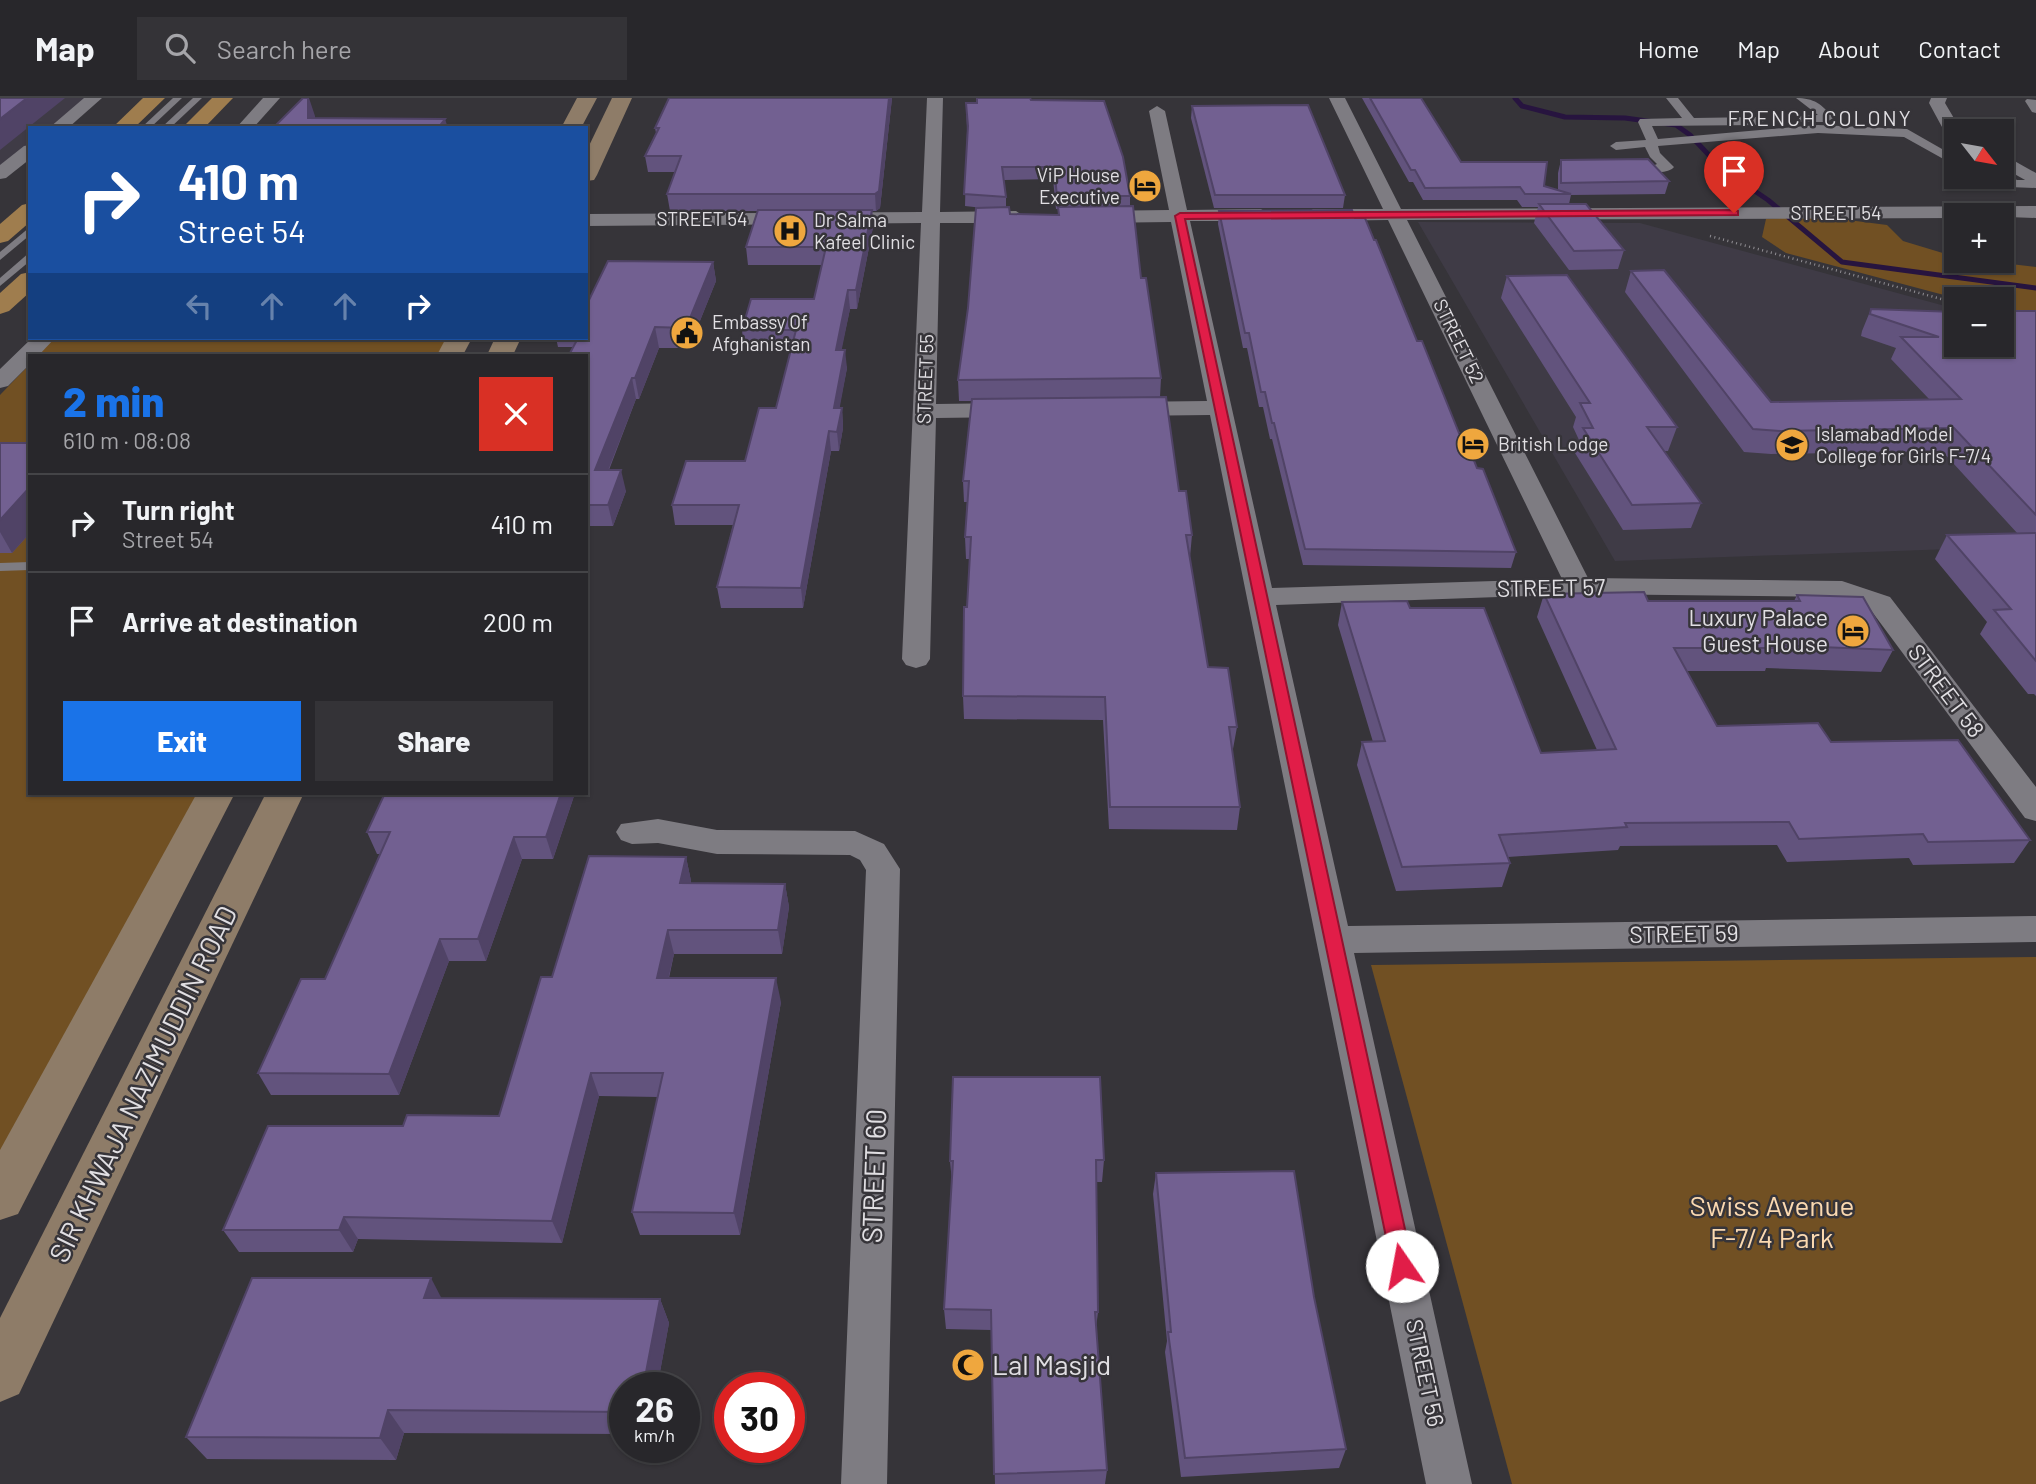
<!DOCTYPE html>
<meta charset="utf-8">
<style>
:root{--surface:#28272b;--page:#343337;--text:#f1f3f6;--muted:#a5a5a9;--line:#444447;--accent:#1a73e8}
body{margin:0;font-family:Barlow,sans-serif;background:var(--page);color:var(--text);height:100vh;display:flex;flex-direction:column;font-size:26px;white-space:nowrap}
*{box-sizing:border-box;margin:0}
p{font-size:23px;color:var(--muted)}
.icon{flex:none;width:38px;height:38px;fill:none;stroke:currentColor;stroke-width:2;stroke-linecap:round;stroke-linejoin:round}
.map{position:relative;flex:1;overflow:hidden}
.details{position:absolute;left:28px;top:256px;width:560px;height:441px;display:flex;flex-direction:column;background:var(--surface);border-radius:0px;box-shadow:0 2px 5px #0004,0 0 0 2px var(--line)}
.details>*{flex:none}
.banner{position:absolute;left:28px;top:28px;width:560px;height:214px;border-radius:0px;box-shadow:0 2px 5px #0004,0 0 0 2px var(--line);background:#1a4fa0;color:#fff;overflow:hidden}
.needle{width:46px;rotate:121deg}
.controls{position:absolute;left:1944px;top:21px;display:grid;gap:14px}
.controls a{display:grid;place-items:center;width:70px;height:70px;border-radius:0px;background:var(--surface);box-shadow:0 2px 5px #0004,0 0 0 2px var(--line);font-size:35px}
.speed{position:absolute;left:609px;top:1274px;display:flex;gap:14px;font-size:35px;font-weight:700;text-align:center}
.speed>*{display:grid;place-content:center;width:91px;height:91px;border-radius:50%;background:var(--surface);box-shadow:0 2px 5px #0004,0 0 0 2px var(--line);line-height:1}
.speed small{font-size:18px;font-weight:400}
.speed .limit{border:10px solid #d22;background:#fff;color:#111}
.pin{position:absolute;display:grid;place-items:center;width:60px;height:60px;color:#fff;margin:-72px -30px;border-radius:50% 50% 50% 0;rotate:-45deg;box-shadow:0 0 7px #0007}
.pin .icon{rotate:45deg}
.me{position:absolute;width:77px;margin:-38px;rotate:348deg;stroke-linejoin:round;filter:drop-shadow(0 0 5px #0008)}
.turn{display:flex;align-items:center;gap:24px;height:147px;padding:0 35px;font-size:32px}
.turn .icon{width:91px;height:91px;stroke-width:2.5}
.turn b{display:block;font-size:49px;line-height:60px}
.lanes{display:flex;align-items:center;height:66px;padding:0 35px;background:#0003;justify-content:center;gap:35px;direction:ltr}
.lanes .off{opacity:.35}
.round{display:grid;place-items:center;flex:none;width:74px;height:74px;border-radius:0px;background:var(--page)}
.summary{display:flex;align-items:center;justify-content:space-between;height:119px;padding:0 35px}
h1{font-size:42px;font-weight:800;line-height:52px;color:var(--accent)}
.primary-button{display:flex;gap:14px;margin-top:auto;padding:14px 35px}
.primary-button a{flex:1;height:80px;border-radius:0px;background:var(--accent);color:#fff;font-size:28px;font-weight:800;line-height:80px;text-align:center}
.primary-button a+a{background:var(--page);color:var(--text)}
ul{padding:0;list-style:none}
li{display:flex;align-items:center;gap:21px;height:98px;padding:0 35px;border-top:2px solid var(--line)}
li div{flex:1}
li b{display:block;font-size:26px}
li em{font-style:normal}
header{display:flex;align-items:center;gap:42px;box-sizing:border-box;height:98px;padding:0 35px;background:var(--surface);border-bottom:2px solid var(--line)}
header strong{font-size:33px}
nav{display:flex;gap:38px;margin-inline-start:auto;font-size:24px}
.search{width:490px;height:63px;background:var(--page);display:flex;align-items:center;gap:18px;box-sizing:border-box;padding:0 24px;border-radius:0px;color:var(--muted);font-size:26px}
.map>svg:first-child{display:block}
</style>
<header>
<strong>Map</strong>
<div class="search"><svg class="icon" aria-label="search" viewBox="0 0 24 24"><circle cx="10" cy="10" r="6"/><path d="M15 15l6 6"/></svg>Search here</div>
<nav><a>Home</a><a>Map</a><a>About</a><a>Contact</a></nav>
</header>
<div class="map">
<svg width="2036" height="1386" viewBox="0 0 2036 1386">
<rect width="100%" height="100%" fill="#363439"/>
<g fill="#3f3b46">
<path d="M0,0H94L57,30H30V52L0,76Z"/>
<path d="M1418,124L1640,125L1956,211V247H2002L2036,448L1615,463Z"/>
</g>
<g fill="#715023">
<path d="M1817,118L1887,127L1903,143L1956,159V163H1985L2036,169V222L2002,213V201H1959L1786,155L1762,139L1766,121Z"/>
<path d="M54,240H447L438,257H38Z"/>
<path d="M30,266V695H202L0,1071V297Z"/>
<path d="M2036,859V1386H1512L1371,867Z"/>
</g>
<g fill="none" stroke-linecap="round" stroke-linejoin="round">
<path stroke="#27143f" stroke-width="5" d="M1515,0L1522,8L1565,19L1625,20L1676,27L1690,37L1721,70L1768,102L1842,164L2036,190"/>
<path stroke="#918f94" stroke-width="2.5" stroke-dasharray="1 3.5" stroke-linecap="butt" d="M1710,138L1956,205"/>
<g fill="#7e7c82" fill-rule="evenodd">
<path d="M173,0H182L150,30H141Z"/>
<path d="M193,0H202L170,30H161Z"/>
<path d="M30,129V137L0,162V154Z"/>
<path d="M30,154V163L0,188V180Z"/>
<path d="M30,464V472L0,473V465Z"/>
</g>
<g fill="#7e7c82" fill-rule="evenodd">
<path d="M1666,0H1678L1694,20L1758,19L1764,23L1758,27L1652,28L1658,41L1818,27L1907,31L1956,59V68L1904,39L1818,35L1658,48L1660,55L1674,69C1669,75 1653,76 1648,70L1657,66L1650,59L1645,49L1616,52L1610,48L1616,44L1646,42L1638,24L1640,21L1682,20Z"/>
<path d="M1796,0C1814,0 1822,6 1833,20L1827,24H1799V18L1818,17Z"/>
<path d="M2027,1L2036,2V15L2032,14L2025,3Z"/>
<path d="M2002,73L2017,82H2036V90L2009,89L1997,79H2002Z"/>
</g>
<g fill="#7e7c82" fill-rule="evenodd">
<path d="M84,0H102L68,30H49Z"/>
<path d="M263,0H280L253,30H236Z"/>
<path d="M927,0H943L940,114L1016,113L1025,119L1016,125H940L936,306L1012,305L1020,307L1024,312L1020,317L1012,319L936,320L930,561L926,567L916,570L906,567L902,561L921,125L586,128V116L922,114Z"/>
<path d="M1329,0H1345L1401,111L2036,108V120L1956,117V120L1407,122L1588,480L1842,483L1890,499L2036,689V723L2025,720L1870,511L1840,499L1579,496L1276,507L1348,828L2036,818V844L1354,855L1472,1386H1426L1210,317L1124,318L1116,316L1113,311L1116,306L1124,304L1207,303L1171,124L1092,125L1083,119L1092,113L1169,112L1149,13L1157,8L1165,13L1187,112L1261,111L1270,117L1261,123H1190L1272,490L1562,481L1388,122L1313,123L1304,117L1313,111H1383Z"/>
<path d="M1931,0H1947L1945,5L1955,22L1965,33H1956V38L1942,29L1929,5Z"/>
<path d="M30,47V61L6,80L0,81V67L24,48Z"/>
<path d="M2002,56L2036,75V88L2002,69Z"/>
<path d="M32,240H55L39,257H30V266L8,288L0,290V271Z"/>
<path d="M658,721L717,732L855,733L884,746L900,771L887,1386H841L866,772L860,762L850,757L717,756L658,745L632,746L621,742L616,734L621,726Z"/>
</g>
<g fill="#8e7c68" fill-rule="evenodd">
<path d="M577,0H597L581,30H561Z"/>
<path d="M612,0H632L597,77L594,82L586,83V54Z"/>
<path d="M446,240H472L463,257H437Z"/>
<path d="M495,240H521L513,257H487Z"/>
<path d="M197,695H235L18,1116L0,1122V1052Z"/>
<path d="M266,695H304L19,1296L0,1304V1220Z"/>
</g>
<g fill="#9f7d4e" fill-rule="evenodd">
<path d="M143,0H165L134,30H112Z"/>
<path d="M212,0H233L204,30H182Z"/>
<path d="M30,105V124L8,143L0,145V126L22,107Z"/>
<path d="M30,174V194L9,213L0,216V195L21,176Z"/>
</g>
</g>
<g fill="#62537d" fill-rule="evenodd">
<path d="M892,0L880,110L876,113H872L873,129L857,211H850L841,252L847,270L839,310H842L843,330L839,353H831L803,510H721L717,489L733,427H675L672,407L745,363L776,310L791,251H744L742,232L814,201L822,167H748L746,149L758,113H670L667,96L675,74H648L645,58L656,35L655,30Z"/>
<path d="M1362,0H1421L1461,64L1558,92V75L1561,62L1669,83L1665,96L1571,97L1569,106L1624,152L1618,171L1569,172L1534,125L1538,109H1522L1517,102H1423L1413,84H1409Z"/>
<path d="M1031,2L1130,98V108L1141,180L1161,280L1160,299L1179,393L1192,437L1190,459L1208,569L1237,629L1233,651H1232L1240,709L1237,732L1109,731L1103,622L964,621L963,598L970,461H966L965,439L967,404H964L963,383L972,303H959L958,282L983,110L965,108L967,33L966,5ZM1053,81L1056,111H1058V117L1010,116L1006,109V99L1004,82Z"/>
<path d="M1192,8L1345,97L1343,110H1214L1191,20Z"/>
<path d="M1219,113L1417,243L1459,335L1477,370L1516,454L1511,470L1303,467L1272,341H1270L1263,309H1259L1247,250H1243L1218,126Z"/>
<path d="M713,164L716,183L689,250H659L639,301H636L609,372L626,393L613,428H586V257L573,249H558L556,240H586L589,202Z"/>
<path d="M1631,173L1771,304L1929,301L1891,261L1896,250L1861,238L1862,233L1871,211L1956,214L2036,213V598L2034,596H2028L1980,536L1987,524L1935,461L1947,437L2018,436L1942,353L1771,356L1744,354L1625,194Z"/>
<path d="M1507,178L1677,329L1668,353H1664L1701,405L1691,430L1623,432L1575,355L1579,342L1573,329L1576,319L1501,200Z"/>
<path d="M0,345H30V435L12,455H0Z"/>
<path d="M1544,496L1648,503H1794L1797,497L1893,552L1881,574L1766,570L1765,573H1687L1717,628L1831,644L2030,742L2014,765L1913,767L1909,760L1787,764L1777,747L1620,748L1618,752L1508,759L1510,765L1502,789L1396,793L1357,667L1362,644H1373L1338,527L1342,504L1410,510L1541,655L1597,652L1537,519Z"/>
<path d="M385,695H575L553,761H522L486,863H449L399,997H271L258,975L325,881L380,756H377L367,734Z"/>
<path d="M686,759L691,783V785L785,786L789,809L782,856H674L669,880L781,904L740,1137H640L632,1114L658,999L599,998L562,1145L358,1141L353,1154H239L223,1132L403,1028L499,1018L552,879Z"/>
<path d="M1104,1062L1102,1084H1096L1098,1214L1096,1230L1107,1372L1105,1386H995L991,1232L946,1231L944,1211L952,1084L950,1063Z"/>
<path d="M1156,1075L1314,1199L1346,1351L1339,1370L1181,1379L1165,1254L1167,1243L1153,1096Z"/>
<path d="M442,1200L660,1201L669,1225L657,1290H625V1336L404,1335L396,1362L207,1361L186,1339Z"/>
</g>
<g fill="#504366">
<path d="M27,0H65L0,52V21Z"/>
<path d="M308,0H309L315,18V30L308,20Z"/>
<path d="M889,0H892L880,110L876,113L875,96Z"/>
<path d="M445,21L448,30H438Z"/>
<path d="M872,112L873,129L857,211L856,192Z"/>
<path d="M713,164L716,183L689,250L686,230Z"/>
<path d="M848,192L850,211L838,270L836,252Z"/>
<path d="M655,229L659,250L639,301L635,280Z"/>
<path d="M845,252L847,270L836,330L834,310Z"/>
<path d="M632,280L636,301L600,393L595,372Z"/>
<path d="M842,310L843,330L839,353L837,334Z"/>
<path d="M829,333L831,353L803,510L801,490Z"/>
<path d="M621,372L626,393L613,428L608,407Z"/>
<path d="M30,389V435L12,455L0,434V422Z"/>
<path d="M561,695H575L553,761L546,739Z"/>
<path d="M514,739L522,761L486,863L478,841Z"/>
<path d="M686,759L691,783L685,809L680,785Z"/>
<path d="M785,786L789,809L782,856L778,832Z"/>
<path d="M668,832L674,856L663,903L657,880Z"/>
<path d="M440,841L449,863L399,997L389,976Z"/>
<path d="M776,880L781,904L740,1137L734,1115Z"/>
<path d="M591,975L599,998L562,1145L552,1123Z"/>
<path d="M344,1119L358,1141L353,1154L339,1132Z"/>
<path d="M431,1180L444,1205L424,1200Z"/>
<path d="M660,1201L669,1225L657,1290H643Z"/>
<path d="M388,1312L404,1335L396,1362L380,1340Z"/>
</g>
<g fill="#726091" stroke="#504366" stroke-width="2">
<path d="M0,0H27L0,21Z"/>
<path d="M303,0H308V20L445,21L438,30H273Z"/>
<path d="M669,0H889L879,93L875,96H667L681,58H645L659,30H655Z"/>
<path d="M977,0H1030L1031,2L1104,3L1123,59L1130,98H1057L1054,69H1002L1006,99L964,96L968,28L966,5H977Z"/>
<path d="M1370,0H1421L1461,64H1547L1544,88L1571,96H1525L1520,89L1425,90L1415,72H1411Z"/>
<path d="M1308,7L1345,97H1215L1192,8Z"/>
<path d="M1648,61L1669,83L1561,85V62Z"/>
<path d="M1539,106H1586L1624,152L1574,153Z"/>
<path d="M1133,108L1141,180H1146L1161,280L958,282L968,210L976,110L1009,109L1010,116L1059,117L1058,109Z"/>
<path d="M758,112H872L856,192H848L836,252H845L834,310H842L837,334L829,333L801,490L717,489L739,407H672L686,363H745L759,310H776L796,232H742L751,201H814L826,149H746Z"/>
<path d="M1352,112L1355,120H1365L1374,142H1376L1417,243H1422L1459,335H1463L1477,370L1483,371L1516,454L1305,451L1274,325H1272L1265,294H1261L1249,235H1245L1219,113Z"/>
<path d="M608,163L713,164L686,230L655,229L635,280H632L595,372H621L608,407H586V257H569L578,240H586V202H589Z"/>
<path d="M1664,172L1771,304L1961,301L1901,239H1939L1870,216L1871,211L1956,214V247H2002V213H2036V417L1954,330L1780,333L1753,331L1631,173Z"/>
<path d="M1567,177L1677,329H1647L1701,405L1632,407L1583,330H1593L1580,305H1590L1507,178Z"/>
<path d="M1166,299L1179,393H1186L1192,437H1186L1208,569L1228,570L1237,629H1229L1240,709H1110L1105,599L963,598L964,509H967L971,439H965L969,383H963L972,301Z"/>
<path d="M0,345H30V389L0,422Z"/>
<path d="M2036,435V563L1994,512L2011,511L1947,437Z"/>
<path d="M1644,494L1648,503H1800L1797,497L1863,499L1893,552L1774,547L1775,550H1674L1717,628L1818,625L1831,644L1958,642L2030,742L1928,744L1923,736L1799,741L1789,724L1625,725L1627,729L1499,737L1510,765L1402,769L1362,644L1385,643L1342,504L1407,503L1410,510H1484L1541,655L1616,651L1544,496Z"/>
<path d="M385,695H561L546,739H514L478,841H440L389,976L258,975L301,881H325L390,734H367Z"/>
<path d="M589,758L686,759L680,785L785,786L778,832H668L657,880H776L734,1115L632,1114L663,975H591L552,1123L344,1119L339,1132H223L268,1028H403L407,1017L499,1018L541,879H552Z"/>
<path d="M953,979H1100L1104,1062H1096L1098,1214H1095L1107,1372L994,1376L991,1212L944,1211L953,1063H950Z"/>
<path d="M1294,1073L1314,1199L1346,1351L1185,1360L1168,1234H1171L1156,1075Z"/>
<path d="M252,1180H431L424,1200L660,1201L643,1290H625V1314L388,1312L380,1340L186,1339Z"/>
</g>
<path fill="#e11d48" stroke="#92132f" stroke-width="2" d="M1734,112L1738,113V117L1185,121L1413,1168L1410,1175L1402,1178L1395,1175L1392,1168L1175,118L1180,115Z"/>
<defs>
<symbol id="hotel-disc" viewBox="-11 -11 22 22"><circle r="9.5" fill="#efa73e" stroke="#363439"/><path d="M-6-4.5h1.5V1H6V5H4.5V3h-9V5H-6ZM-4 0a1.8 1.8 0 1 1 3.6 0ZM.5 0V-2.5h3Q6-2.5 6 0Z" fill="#111"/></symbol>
<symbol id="hospital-disc" viewBox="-11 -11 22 22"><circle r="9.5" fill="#efa73e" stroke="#363439"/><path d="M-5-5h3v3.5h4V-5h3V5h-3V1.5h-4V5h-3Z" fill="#111"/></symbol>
<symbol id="civic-disc" viewBox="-11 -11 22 22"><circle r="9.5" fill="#efa73e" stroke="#363439"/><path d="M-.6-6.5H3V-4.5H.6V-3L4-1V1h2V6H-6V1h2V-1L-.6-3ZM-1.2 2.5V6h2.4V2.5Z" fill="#111"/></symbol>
<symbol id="university-disc" viewBox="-11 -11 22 22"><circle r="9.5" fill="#efa73e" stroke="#363439"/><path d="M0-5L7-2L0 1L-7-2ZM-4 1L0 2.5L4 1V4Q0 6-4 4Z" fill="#111"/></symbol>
<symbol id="mosque-disc" viewBox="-11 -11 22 22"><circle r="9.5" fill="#efa73e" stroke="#363439"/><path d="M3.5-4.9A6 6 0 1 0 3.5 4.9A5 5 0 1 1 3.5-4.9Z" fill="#111"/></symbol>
</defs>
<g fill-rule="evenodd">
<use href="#hotel-disc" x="1126" y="69" width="38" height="38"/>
<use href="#hospital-disc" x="771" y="114" width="38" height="38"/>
<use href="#civic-disc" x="668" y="216" width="38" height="38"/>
<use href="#hotel-disc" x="1454" y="327" width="38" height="38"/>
<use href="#university-disc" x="1773" y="328" width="38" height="38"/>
<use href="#hotel-disc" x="1834" y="514" width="38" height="38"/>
<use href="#mosque-disc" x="949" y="1248" width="38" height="38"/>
</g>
<g text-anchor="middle" stroke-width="5" stroke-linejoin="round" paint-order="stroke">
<g font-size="19" fill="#e1dfe3" stroke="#363439" text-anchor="start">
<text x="1120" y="84" text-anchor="end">ViP House<tspan x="1120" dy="22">Executive</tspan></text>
<text x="814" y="129">Dr Salma<tspan x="814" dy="22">Kafeel Clinic</tspan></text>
<text x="712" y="231">Embassy Of<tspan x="712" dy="22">Afghanistan</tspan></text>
<text x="1816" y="343">Islamabad Model<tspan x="1816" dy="22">College for Girls F-7/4</tspan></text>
<text x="1498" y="353">British Lodge</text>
</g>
<g font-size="19" fill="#e1dfe3" stroke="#363439">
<text x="1836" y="122">STREET 54</text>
<text x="702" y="128">STREET 54</text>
<text transform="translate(1459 243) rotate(64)" y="7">STREET 52</text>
<text transform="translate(925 281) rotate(-88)" y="7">STREET 55</text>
</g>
<g font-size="21" letter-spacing="2" fill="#e1dfe3" stroke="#363439">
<text x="1820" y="28">FRENCH COLONY</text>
</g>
<g font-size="23" fill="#e1dfe3" stroke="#363439">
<text transform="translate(1551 490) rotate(-1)" y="8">STREET 57</text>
<text transform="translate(1946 593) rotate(53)" y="8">STREET 58</text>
<text transform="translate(1684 836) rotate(-1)" y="8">STREET 59</text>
<text transform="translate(1425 1275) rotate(78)" y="8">STREET 56</text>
</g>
<g font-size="23" fill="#e1dfe3" stroke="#363439" text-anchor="end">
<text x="1828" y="528">Luxury Palace<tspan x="1828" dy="26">Guest House</tspan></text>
</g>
<g font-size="28" fill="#e1dfe3" stroke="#363439">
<text transform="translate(143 986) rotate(-64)" y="10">SIR KHWAJA NAZIMUDDIN ROAD</text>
<text transform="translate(874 1078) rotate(-88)" y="10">STREET 60</text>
</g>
<g font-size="28" fill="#fbd9b0" stroke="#363439">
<text x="1772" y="1118">Swiss Avenue<tspan x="1772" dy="32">F-7/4 Park</tspan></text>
</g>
<g font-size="28" fill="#e1dfe3" stroke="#363439" text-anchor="start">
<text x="992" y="1277">Lal Masjid</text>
</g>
</g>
</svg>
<div class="controls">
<a><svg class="needle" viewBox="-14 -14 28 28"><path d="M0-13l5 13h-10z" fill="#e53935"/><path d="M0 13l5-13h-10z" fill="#a5a5a9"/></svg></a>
<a>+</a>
<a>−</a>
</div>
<div class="speed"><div>26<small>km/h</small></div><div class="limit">30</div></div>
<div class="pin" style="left:1734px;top:115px;background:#d93025"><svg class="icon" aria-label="arrive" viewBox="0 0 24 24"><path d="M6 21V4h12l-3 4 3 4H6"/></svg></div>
<svg class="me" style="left:1402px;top:1168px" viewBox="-20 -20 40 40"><circle r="19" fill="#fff"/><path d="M0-13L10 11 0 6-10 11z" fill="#e11d48"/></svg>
<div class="banner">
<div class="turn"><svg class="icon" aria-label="right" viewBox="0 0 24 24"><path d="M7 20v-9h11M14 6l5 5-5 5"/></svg><div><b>410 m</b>Street 54</div></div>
<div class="lanes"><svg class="icon off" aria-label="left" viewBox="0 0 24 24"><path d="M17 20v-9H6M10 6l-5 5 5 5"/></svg><svg class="icon off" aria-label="ahead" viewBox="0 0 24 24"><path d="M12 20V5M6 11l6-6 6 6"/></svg><svg class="icon off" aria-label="ahead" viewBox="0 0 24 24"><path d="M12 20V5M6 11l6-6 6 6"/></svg><svg class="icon" aria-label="right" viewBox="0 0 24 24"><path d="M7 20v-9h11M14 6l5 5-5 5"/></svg></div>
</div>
<section class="details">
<div class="summary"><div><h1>2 min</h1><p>610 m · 08:08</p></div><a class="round" style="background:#d93025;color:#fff"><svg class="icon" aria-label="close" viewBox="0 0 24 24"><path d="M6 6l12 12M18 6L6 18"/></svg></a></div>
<ul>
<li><svg class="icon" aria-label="right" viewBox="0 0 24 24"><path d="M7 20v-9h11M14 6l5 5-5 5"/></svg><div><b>Turn right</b><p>Street 54</p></div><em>410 m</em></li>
<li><svg class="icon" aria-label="arrive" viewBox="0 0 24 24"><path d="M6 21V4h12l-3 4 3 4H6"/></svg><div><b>Arrive at destination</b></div><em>200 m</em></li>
</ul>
<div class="primary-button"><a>Exit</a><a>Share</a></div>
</section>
</div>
